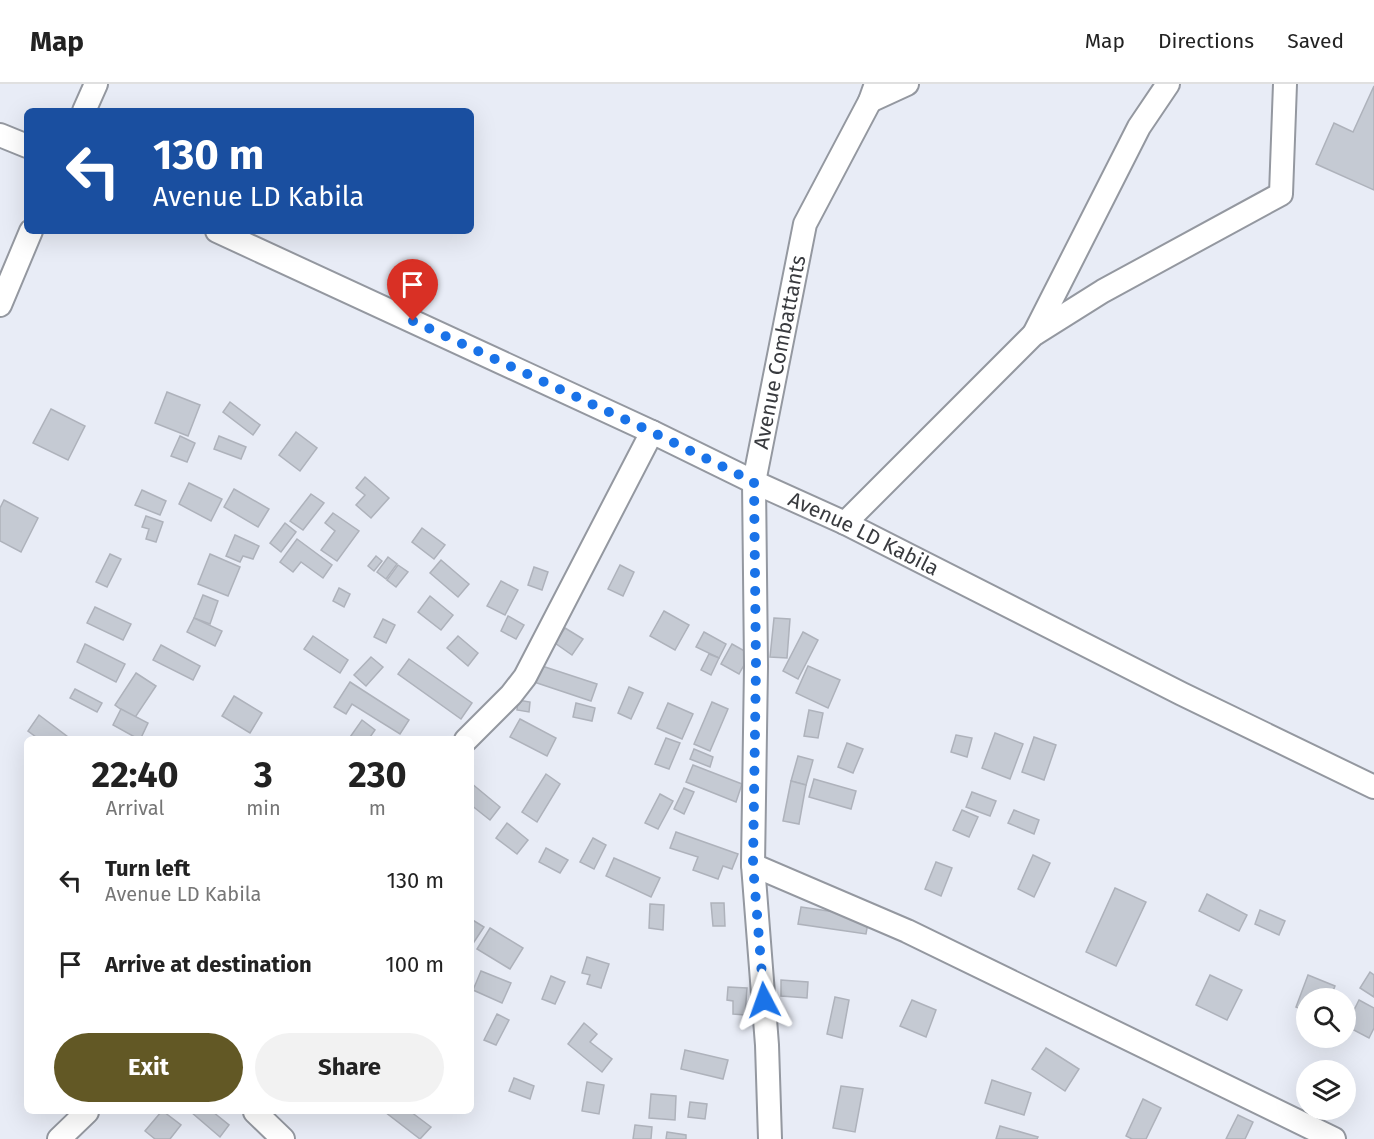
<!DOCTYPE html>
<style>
:root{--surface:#fff;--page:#f2f2f2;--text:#222;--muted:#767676;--line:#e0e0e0;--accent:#625825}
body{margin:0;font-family:"Fira Sans",sans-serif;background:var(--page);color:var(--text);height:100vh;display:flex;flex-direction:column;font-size:22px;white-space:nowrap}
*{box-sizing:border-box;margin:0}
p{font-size:20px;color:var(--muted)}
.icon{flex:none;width:33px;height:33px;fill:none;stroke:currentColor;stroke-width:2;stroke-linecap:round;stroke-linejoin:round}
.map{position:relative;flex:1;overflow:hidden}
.sheet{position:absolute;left:24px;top:652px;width:450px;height:378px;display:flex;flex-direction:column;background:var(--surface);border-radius:9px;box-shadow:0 6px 24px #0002}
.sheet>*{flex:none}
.top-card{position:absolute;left:24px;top:24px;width:450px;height:126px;border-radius:9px;box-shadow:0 6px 24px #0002;background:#1a4fa0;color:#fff;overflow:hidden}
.controls{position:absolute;left:1296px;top:904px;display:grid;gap:12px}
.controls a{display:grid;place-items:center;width:60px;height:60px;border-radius:50%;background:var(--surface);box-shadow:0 6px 24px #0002;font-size:30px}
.pin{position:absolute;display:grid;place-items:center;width:51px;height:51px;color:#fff;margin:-62px -26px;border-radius:50% 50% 50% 0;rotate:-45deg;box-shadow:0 0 6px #0007}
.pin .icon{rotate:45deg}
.me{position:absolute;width:66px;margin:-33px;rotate:356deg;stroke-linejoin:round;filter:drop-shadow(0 0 4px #0008)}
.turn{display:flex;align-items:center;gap:21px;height:126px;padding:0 30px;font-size:27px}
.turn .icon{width:78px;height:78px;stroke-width:2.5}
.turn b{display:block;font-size:42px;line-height:51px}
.eta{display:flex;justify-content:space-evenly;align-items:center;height:102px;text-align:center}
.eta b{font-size:36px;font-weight:700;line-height:42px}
.action{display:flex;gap:12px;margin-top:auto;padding:12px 30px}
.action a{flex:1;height:69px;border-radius:36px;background:var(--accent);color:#fff;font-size:24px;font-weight:700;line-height:69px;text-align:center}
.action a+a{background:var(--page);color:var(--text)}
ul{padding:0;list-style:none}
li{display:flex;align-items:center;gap:18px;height:84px;padding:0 30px}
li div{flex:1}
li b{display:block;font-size:22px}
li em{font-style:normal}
header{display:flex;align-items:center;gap:36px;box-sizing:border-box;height:84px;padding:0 30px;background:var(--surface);border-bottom:2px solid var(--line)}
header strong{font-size:28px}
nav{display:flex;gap:33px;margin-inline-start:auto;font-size:21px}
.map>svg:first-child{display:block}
</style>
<header>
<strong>Map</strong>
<nav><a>Map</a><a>Directions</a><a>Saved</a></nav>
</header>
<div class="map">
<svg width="1374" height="1055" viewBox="0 0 1374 1055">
<rect width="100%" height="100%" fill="#e8ecf6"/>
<g fill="#c5cad3" stroke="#aeb2bb" stroke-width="1.5">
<path d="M1374,2V106L1316,80L1334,39L1353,48Z"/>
<path d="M167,308L200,321L188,352L155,339Z"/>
<path d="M230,318L260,341L253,351L223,328Z"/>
<path d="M51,325L85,342L68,376L33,359Z"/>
<path d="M296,348L317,364L300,387L279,371Z"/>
<path d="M180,352L195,359L187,378L171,372Z"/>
<path d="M219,352L246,363L241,375L214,365Z"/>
<path d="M365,393L389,414L371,434L356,421L365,411L356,404Z"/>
<path d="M189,399L222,415L211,437L179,420Z"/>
<path d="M234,405L269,425L258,443L224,423Z"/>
<path d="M142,406L166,417L160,431L135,421Z"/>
<path d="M311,410L324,419L303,446L290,437Z"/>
<path d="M4,416L38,434L21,468L0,457V424Z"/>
<path d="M333,429L359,447L337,477L321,466L335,447L325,439Z"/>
<path d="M146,432L163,438L156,458L146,455L149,445L142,443Z"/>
<path d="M285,439L296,448L281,468L270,459Z"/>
<path d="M422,444L445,461L434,475L412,458Z"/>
<path d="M235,451L259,462L253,475L243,472L240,478L226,472Z"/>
<path d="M297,455L332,481L323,494L301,478L293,488L280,478Z"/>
<path d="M110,470L121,475L107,503L96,498Z"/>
<path d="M210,470L240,483L228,512L198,500Z"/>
<path d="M376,472L382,477L374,487L368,482Z"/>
<path d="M388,473L397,480L386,495L377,488Z"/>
<path d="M441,476L469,500L458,513L430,489Z"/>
<path d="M398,481L408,488L396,503L387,496Z"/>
<path d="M620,481L634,488L623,512L608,505Z"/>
<path d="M534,483L548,488L542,506L528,501Z"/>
<path d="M501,497L518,506L505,531L487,522Z"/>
<path d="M339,504L350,510L344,523L333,517Z"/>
<path d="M203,511L218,517L210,540L194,534Z"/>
<path d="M430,512L453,531L441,546L418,528Z"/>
<path d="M95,523L131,540L123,556L87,539Z"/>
<path d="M664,527L689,541L675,566L650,552Z"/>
<path d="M508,532L524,541L516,555L501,547Z"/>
<path d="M194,534L222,547L215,562L187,548Z"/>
<path d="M774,534L790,535L787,574L770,573Z"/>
<path d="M383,535L395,541L386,559L374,553Z"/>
<path d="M565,544L583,555L572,571L555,559Z"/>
<path d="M704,548L726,560L719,574L696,563Z"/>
<path d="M803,548L818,556L798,595L783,587Z"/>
<path d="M313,552L348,576L340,589L304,565Z"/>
<path d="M458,552L478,569L468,582L447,564Z"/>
<path d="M85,560L125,580L116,598L77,578Z"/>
<path d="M732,560L750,570L739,590L721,580Z"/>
<path d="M161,561L200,582L193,596L153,576Z"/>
<path d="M709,570L719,574L711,591L701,586Z"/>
<path d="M371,573L383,583L366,602L354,591Z"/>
<path d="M409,575L472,619L461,635L398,590Z"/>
<path d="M539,581L597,600L591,617L534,598Z"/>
<path d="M808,582L840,596L828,624L796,609Z"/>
<path d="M136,589L156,602L134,635L115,621Z"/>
<path d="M350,598L409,636L400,650L352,620L346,630L334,623Z"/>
<path d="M629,603L643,609L631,635L618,629Z"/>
<path d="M75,605L102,619L97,628L70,614Z"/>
<path d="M234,612L262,629L250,649L222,632Z"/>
<path d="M518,616L530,618L529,628L517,626Z"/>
<path d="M712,618L728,625L710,667L694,660Z"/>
<path d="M576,619L595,624L592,637L573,633Z"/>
<path d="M668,619L693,630L682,655L657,644Z"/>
<path d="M121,625L148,639L140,656L113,641Z"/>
<path d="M809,626L823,629L818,654L804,652Z"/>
<path d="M39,631L68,653L66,656H40L28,647Z"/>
<path d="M520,635L556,654L547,672L510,653Z"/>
<path d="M362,636L375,646L368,656H348Z"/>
<path d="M995,649L1023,660L1010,695L982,684Z"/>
<path d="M956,651L972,654L967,673L951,668Z"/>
<path d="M1034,653L1056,661L1044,696L1022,688Z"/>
<path d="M666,654L680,659L669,685L655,680Z"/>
<path d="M847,659L863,665L853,689L838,683Z"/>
<path d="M694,665L713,673L710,683L690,675Z"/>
<path d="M798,672L813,676L806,701L791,697Z"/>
<path d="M693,681L742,700L736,718L686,698Z"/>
<path d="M546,690L560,700L537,738L522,728Z"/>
<path d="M814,695L856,707L851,725L809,713Z"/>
<path d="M791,697L806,701L799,740L783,737Z"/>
<path d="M471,699L500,723L490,736L471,721Z"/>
<path d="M684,704L694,708L684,730L674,725Z"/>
<path d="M972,708L996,717L990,732L966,723Z"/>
<path d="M660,710L673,717L658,745L645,739Z"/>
<path d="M962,726L978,733L969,753L953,746Z"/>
<path d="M1014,726L1039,736L1034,750L1008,739Z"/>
<path d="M507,739L528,756L517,770L496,754Z"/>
<path d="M676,748L738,770L732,785L723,782L718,795L693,786L698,773L670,764Z"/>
<path d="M593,754L606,761L594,785L580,778Z"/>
<path d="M546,764L568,776L560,789L539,778Z"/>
<path d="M1033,771L1050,779L1034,813L1018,805Z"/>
<path d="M614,774L660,794L651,813L606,792Z"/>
<path d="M936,778L952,784L941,812L925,805Z"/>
<path d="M1115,804L1146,818L1116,882L1086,868Z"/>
<path d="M1207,810L1247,831L1239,847L1199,827Z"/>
<path d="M711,819H724L725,842H713Z"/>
<path d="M650,820L664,821L663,846L649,844Z"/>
<path d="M801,823L869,833L866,850L798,840Z"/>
<path d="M1260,826L1285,837L1279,851L1255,840Z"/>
<path d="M471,835L484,843L472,861L471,860Z"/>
<path d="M490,844L523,864L510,885L477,865Z"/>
<path d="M587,873L609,880L601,904L587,900L590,891L582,889Z"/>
<path d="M481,887L511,899L502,919L473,906Z"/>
<path d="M1370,888L1374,891V913L1360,904Z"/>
<path d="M1210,891L1242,906L1227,936L1196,921Z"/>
<path d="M1308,891L1335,902L1330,915H1306V927L1296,923Z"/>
<path d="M551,892L565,898L555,920L542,915Z"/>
<path d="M781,896L808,898L807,914L781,912Z"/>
<path d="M728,903L747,904L745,931L733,930V917L727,916Z"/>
<path d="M835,913L849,916L842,954L827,950Z"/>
<path d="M912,916L936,926L926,953L900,942Z"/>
<path d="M1359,916L1374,924V944L1369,954L1346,942Z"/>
<path d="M497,930L509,936L496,961L484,956Z"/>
<path d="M584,939L597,950L590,958L612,975L602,988L568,960Z"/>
<path d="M1046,964L1079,985L1065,1007L1032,985Z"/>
<path d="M685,966L728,976L723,995L681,985Z"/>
<path d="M514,994L534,1002L530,1015L509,1007Z"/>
<path d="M992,996L1031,1009L1024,1031L985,1019Z"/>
<path d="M587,998L604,1001L599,1030L582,1027Z"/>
<path d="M841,1002L863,1005L855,1048L833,1044Z"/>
<path d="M651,1010L676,1012L675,1036L649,1034Z"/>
<path d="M1143,1015L1161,1024L1146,1055H1132L1126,1052Z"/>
<path d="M690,1018L707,1020L705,1035L688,1033Z"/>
<path d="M161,1028H164L181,1041L170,1055H155L145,1047Z"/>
<path d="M191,1028H213L229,1041L220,1053Z"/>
<path d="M385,1028H411L431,1043L420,1055Z"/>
<path d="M1238,1031L1253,1038L1245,1055H1226Z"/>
<path d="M635,1041L652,1043L651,1055H633Z"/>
<path d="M1000,1042L1038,1053L1037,1055H996Z"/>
<path d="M667,1048L686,1051V1055H666Z"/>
</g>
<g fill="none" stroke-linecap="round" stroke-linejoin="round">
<defs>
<g id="minor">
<path d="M870,17L907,0"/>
<path d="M84,27L96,0"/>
<path d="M0,51L27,62"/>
<path id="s1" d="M217,147L652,348L754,398L845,439L1182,610L1374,703"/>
<path d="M0,221L31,147"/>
<path d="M1034,250L1139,43L1168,0"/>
<path d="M845,439L1033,251L1103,207L1281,110L1285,0"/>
<path d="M466,656L511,611L525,593L652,348"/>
<path d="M753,781L907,847L1334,1055"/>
<path d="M255,1028L283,1055"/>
<path d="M59,1055L87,1028"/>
<path id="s2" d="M770,1055L767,961L753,781L756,582L754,398L805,140L870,17L876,0"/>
</g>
</defs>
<use href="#minor" stroke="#9498a0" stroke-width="26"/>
<use href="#minor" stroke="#fff" stroke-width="22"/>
</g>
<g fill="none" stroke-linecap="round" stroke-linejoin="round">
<path stroke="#1a73e8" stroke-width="10" stroke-dasharray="0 18" d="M413,237L652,348L754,398L756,582L753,781L764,916"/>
</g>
<g text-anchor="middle" stroke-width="4.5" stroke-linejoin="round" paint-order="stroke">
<g font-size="21" fill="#383a3e" stroke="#f8fafd">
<text dy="7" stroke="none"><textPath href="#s2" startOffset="790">Avenue Combattants</textPath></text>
<text dy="7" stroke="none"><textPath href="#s1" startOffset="714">Avenue LD Kabila</textPath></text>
</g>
</g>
</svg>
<div class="controls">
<a><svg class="icon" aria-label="search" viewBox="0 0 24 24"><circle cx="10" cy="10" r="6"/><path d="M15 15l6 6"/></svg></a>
<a><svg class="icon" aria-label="layers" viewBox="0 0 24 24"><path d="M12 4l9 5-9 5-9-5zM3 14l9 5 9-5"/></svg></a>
</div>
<div class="pin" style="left:413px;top:237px;background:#d93025"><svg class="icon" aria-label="arrive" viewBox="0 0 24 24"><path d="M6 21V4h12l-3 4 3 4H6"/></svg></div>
<svg class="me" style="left:764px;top:916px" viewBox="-20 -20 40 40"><path d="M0-17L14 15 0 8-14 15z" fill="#1a73e8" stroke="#fff" stroke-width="4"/></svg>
<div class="top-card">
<div class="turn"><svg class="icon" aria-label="left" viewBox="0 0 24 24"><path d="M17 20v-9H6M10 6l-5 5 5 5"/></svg><div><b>130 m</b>Avenue LD Kabila</div></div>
</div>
<section class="sheet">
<div class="eta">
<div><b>22:40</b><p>Arrival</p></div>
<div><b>3</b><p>min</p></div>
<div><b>230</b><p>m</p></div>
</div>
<ul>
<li><svg class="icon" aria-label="left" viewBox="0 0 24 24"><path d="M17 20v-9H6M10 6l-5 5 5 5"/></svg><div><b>Turn left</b><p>Avenue LD Kabila</p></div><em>130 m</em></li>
<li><svg class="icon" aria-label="arrive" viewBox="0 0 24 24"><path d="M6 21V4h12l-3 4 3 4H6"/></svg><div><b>Arrive at destination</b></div><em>100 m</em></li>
</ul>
<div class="action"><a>Exit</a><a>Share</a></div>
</section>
</div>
